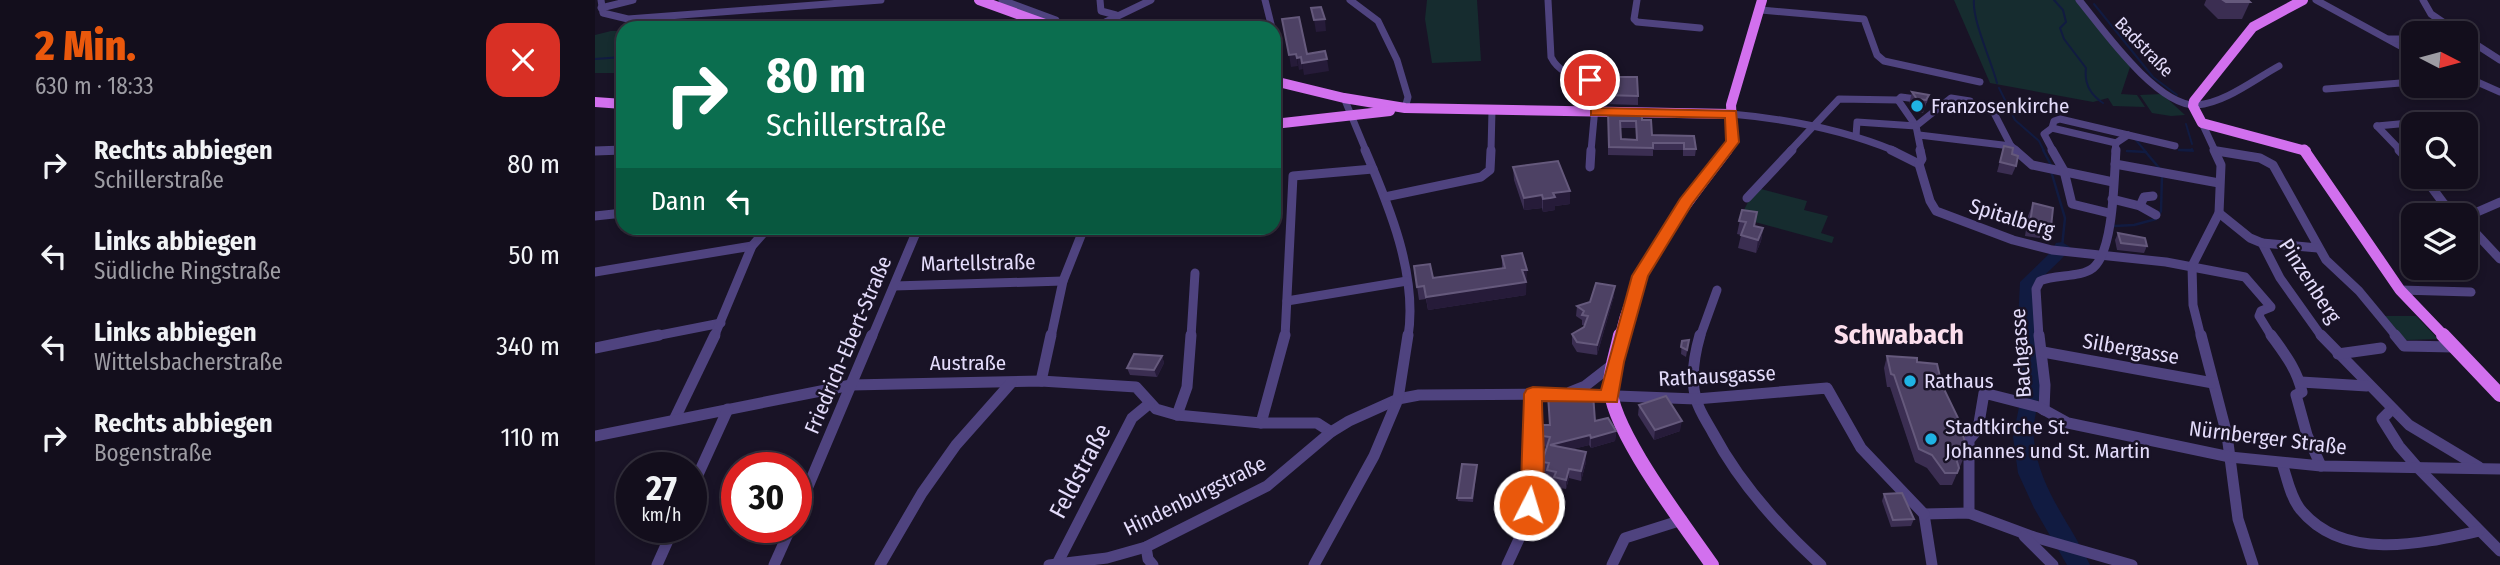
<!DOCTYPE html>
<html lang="de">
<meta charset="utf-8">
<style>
:root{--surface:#130e1c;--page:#1c1725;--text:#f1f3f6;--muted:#9d9ca3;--line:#322e3b;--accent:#ea580c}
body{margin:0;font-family:"Fira Sans Condensed",sans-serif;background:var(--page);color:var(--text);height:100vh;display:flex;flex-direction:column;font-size:26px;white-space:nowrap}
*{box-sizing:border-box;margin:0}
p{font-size:23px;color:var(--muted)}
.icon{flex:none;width:38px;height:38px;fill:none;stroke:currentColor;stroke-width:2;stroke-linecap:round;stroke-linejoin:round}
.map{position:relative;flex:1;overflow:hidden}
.details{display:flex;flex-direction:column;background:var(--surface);width:595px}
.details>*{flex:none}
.hud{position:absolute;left:21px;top:21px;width:665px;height:214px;border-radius:21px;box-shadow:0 4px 10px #0003,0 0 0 2px var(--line);background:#0b6e4f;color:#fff;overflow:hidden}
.needle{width:46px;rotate:96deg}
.tools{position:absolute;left:1806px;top:21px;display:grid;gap:14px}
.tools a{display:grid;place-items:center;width:77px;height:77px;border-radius:14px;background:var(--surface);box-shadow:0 4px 10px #0003,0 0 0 2px var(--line);font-size:35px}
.speed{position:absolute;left:21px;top:452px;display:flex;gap:14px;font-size:35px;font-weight:700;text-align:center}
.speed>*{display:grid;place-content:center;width:91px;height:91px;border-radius:50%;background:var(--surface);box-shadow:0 4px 10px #0003,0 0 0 2px var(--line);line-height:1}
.speed small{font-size:18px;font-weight:400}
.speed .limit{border:10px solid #d22;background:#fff;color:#111}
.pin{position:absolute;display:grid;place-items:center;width:60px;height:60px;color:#fff;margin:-30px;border:4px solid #fff;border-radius:50%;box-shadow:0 2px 7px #0007}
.me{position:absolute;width:77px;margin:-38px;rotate:5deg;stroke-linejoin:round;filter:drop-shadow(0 0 5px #0008)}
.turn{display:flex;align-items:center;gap:24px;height:147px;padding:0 35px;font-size:32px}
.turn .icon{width:91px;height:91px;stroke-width:2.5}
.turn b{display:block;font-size:49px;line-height:60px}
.then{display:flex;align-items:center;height:66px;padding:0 35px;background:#0003;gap:14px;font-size:26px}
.round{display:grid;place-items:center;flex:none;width:74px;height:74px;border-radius:21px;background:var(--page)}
.summary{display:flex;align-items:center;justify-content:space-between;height:119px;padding:0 35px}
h1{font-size:42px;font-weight:800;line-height:52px;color:var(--accent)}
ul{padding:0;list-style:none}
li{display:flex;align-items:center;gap:21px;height:91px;padding:0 35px}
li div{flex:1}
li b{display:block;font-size:26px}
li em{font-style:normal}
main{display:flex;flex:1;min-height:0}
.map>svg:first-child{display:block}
</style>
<main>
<section class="details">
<div class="summary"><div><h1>2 Min.</h1><p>630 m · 18:33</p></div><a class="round" style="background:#d93025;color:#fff"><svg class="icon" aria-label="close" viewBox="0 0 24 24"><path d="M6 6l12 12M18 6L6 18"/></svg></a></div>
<ul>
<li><svg class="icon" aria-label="right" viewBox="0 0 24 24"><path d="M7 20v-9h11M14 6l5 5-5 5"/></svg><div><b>Rechts abbiegen</b><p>Schillerstraße</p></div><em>80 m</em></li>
<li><svg class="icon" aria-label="left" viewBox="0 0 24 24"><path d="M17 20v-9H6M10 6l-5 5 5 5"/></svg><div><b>Links abbiegen</b><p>Südliche Ringstraße</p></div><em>50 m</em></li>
<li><svg class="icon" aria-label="left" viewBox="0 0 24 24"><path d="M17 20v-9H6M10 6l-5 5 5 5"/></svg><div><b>Links abbiegen</b><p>Wittelsbacherstraße</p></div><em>340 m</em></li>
<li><svg class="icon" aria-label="right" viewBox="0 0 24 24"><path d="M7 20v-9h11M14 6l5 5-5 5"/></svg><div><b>Rechts abbiegen</b><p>Bogenstraße</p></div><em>110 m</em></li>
</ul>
</section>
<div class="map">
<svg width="1905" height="565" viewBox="0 0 1905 565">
<rect width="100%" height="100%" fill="#191326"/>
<g fill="#162c2f">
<path d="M832,0H882L886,61L837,63L830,19Z"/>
<path d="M1359,0H1482L1536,64L1526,94L1542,95L1550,107L1518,106L1513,98L1498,102L1395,83Z"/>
<path d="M16,31H28V73H0V35Z"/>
<path d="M1567,94L1590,115L1576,116L1557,113L1545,95Z"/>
<path d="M1166,189L1212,201L1209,210L1233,216L1226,233L1239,237L1237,243L1145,218L1157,194Z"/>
<path d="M1789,316H1821L1843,339L1811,340Z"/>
</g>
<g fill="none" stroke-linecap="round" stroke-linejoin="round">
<g stroke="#111b41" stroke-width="2">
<path d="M1379,0C1377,20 1396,60 1402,83"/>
<path d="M1459,0L1468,10L1471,22L1465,28L1469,39L1491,68C1489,83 1494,94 1508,103"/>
<path d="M1499,4L1558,77L1582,95"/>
<path d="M0,59L28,57"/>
<path d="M1404,88L1420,120L1444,141L1449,151"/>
<path d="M1591,124L1597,144"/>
<path d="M1541,140L1550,151"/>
<path d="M1584,150L1598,151L1597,149"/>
<path d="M1532,151H1540"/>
</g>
<g stroke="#111b41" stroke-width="2.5">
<path d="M1448,150L1456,165"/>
<path d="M1549,150L1565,169"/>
<path d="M1584,150H1597"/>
<path d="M1532,151L1551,152"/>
<path d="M1456,171L1470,218L1467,247"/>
<path d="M1519,226L1539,225L1561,219L1566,211L1567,176"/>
</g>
<path fill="#111b41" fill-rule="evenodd" d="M1467,242L1475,247C1468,262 1445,275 1442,287C1435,313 1442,341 1446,366C1450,391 1436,416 1439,440C1444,489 1475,522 1495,565H1472L1439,508L1423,473L1418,437L1426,397L1427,368L1422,342L1425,282L1456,252L1461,243Z"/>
<g stroke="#4f437f" stroke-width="7">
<path d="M6,0L8,13L33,19L286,0"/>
<path d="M407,0L461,20L464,28"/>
<path d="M505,0L506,11L521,15"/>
<path d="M670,0L677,28"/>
<path d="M755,0L783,21L802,60L813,97L810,108"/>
<path d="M953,0L956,57C965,75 982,76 1000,82L1002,86L996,151"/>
<path d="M1042,0L1039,19L1042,22L1105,28"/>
<path d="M1484,0C1507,28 1562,107 1602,105C1630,103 1660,79 1684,66"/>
<path d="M1721,0L1818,53"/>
<path d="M1828,0L1836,14L1864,33"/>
<path d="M6,8L38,0"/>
<path d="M1166,10L1269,19L1282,55L1289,61L1385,82"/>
<path d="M498,28L556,0"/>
<path d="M1871,38L1905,60"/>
<path d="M679,39L683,59L679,67"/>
<path d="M1794,39H1818"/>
<path d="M1871,77L1905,92"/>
<path d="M1731,89L1818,82"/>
<path d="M749,98L771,151"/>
<path d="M1303,100L1321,126L1326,151"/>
<path d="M1399,113L1416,146L1422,151"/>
<path d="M1136,114C1193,119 1247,129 1300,151"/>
<path d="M1607,123L1620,151"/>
<path d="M1321,126L1356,98L1375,101"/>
<path d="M1782,126L1836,121"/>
<path d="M1782,126L1806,151"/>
<path d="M1457,128L1521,143"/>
<path d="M1324,135L1416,146"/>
<path d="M1261,136L1262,122L1321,126"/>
<path d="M0,151L28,150"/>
<path d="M896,151L897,110"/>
<path d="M1195,151L1244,99L1303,100L1306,97L1329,100"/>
<path d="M1458,151L1449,134L1457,128L1459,121L1465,119L1580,146"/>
<path d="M1520,151L1521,143L1533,135"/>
</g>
<g stroke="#4f437f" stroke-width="9">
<path d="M770,150C794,206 823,275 813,337"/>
<path d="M1296,150L1324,164"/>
<path d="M1420,150L1437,165L1518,182"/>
<path d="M1457,150L1469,171L1477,204L1514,213"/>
<path d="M1804,150L1818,164"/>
<path d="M0,151L28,150"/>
<path d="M1622,151L1665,158L1678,165L1731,260L1764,291L1802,337"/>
<path d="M1324,164L1327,159L1325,150"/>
<path d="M1324,164L1335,201L1341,211L1418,240L1457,250L1571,262L1650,277L1676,307L1666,311L1664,316L1677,337"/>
<path d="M1520,164L1624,183"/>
<path d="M995,167L996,150"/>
<path d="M1829,177L1849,204L1873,216"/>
<path d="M790,197L886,177L895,170L896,150"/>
<path d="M1152,198L1197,150"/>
<path d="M1517,199L1545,206L1561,215"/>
<path d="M1905,202L1873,216L1876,228L1905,259"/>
<path d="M1545,206L1549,197L1558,196"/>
<path d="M1624,213L1655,238L1667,243L1685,278L1727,337"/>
<path d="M0,216L28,213"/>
<path d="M1667,243L1723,248"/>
<path d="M0,272L157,246"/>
<path d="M299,286L468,281"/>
<path d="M1805,290L1876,292"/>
<path d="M692,301L812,281"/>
<path d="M55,337L126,323"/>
<path d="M119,337L157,246L173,228"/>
<path d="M277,337L323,228"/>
<path d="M456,337L468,281L489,228"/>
<path d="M596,337L600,273"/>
<path d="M690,337L698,176L778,169"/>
<path d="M1105,337L1122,290"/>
<path d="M1444,337L1441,289L1445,281C1461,274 1485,278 1498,268C1519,251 1519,176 1521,150"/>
<path d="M1606,337L1598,305L1597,266L1624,213L1626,165L1619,150"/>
</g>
<g stroke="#4f437f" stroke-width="11">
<path d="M1105,335C1099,356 1095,378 1101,399C1104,411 1112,422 1118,433C1145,484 1183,526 1226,565"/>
<path d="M1444,335L1450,385L1449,410"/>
<path d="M1606,335L1632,435L1643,519L1658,565"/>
<path d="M1676,335C1689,353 1702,369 1707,392L1701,395L1712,435L1726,466"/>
<path d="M1726,335L1814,425L1884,467"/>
<path d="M1800,335L1809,346L1859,347"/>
<path d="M0,348L64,335"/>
<path d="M1448,352L1618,383"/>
<path d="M1743,354L1786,348"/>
<path d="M446,381L456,335"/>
<path d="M1706,382L1772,386"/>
<path d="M975,392L990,386L1017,365"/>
<path d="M1796,410L1787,419L1804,446L1824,469L1905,551"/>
<path d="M582,415L592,387L596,335"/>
<path d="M80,418L120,335"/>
<path d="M666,423L690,335"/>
<path d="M0,436L256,385L446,381L541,387L561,409L582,415L666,423H722L736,432"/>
<path d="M1687,463C1692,478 1695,496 1705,509C1748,562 1826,544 1884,531"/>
<path d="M96,490L133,409"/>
<path d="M1374,513V440L1383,429L1389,393L1444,407L1473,423L1635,457L1726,466L1905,469"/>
<path d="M1329,514L1374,513L1439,537L1537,565"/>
<path d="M1329,514L1337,565"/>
<path d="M201,515L277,335"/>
<path d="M1429,536L1458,565"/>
<path d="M551,547L553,559L558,565"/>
<path d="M462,564L537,418L554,404"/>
<path d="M62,565L79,527"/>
<path d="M179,565L196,527"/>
<path d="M285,565L327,493L361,445L416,383"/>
<path d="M454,565L512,558L551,547L672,486L736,432L754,421L803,399L824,395L970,394L1101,399L1232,388L1266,448L1329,514"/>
<path d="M719,565L779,456L803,399L813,335"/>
<path d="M912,565L931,524L937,486L938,394"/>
<path d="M1017,565L1030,538L1087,520"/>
</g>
<g stroke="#d270ee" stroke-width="10">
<path d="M384,0L461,28"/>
<path d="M1708,0L1658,27L1599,101L1598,106L1607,123L1711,151"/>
<path d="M679,81L749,98L810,108L1136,114"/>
<path d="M0,102L28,104"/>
<path d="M679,124L795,111"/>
<path d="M1131,151L1138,142L1136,105L1167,0"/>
</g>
<g stroke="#d270ee" stroke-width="11">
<path d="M1709,150L1805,290L1850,337"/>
<path d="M1025,337C1041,263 1088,209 1132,150"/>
</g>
<g stroke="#d270ee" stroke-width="14">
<path d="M1025,335C1022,350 1016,367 1015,383C1013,427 1091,527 1117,565"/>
<path d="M1848,335L1905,395"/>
</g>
</g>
<g fill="#3b2e52" fill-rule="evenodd">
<path d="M1611,0H1653L1655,2L1647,19H1623L1609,5Z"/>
<path d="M1011,77L1043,96V105L1010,104Z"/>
<path d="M1317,92L1334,95L1328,113L1318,111L1314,104Z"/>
<path d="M1013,112L1047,120L1057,135L1099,136L1101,149L1100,156H1088V150H1058V156L1013,155ZM1025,128H1041V140L1026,139Z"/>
<path d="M1409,146L1417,154L1421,166L1417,175L1402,172Z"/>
<path d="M918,167L975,191V204L960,206V210L948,212L947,208L929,210L919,180Z"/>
<path d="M1438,203L1456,227L1451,239L1430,236L1433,216Z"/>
<path d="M1147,210L1160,226L1168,228L1166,241L1161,253L1143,248L1146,235L1142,234Z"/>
<path d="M1523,233L1552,246L1549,253L1522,250L1520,240Z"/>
<path d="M907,256L932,283H931V295L833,310L831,299L824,300L819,266L838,278L907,268Z"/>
<path d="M1019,296L1002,355L982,352L977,344V334L989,327L990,325H987V320L981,316L982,306Z"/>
<path d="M1094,340L1091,357L1086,354L1087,341Z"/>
<path d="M567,356L569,363L562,377L535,375L532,368Z"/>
<path d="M1292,356L1322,362L1347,385L1371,446L1369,451L1370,455L1357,485H1345L1332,468L1320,462L1295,387H1292L1289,368Z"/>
<path d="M1044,405L1085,431L1059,440L1043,415Z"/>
<path d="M1000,421L1021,431L1020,441L996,448L994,445L978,449L991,462L986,481L974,478L971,489L959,487V481L952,480V473L947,472V462L952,447L947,446V436Z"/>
<path d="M882,465L878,502L863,501L862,498Z"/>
<path d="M1289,494L1319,519L1316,526L1296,527L1287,501Z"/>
</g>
<g fill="#261b39">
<path d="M730,19L731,31L721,32L719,20Z"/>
<path d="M701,54L703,66L696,67L694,55Z"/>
<path d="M706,57L708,69L704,70L702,58Z"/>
<path d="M732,59L734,71L709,75L707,63Z"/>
<path d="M975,191V204L960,206V210L948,212V199L958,193Z"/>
<path d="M947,195V208L929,210V198Z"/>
<path d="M1168,228L1166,241L1161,253L1163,240Z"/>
<path d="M932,270L931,295L833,310L831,297Z"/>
<path d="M1020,286L1019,296L1002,355V345Z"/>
<path d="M567,356L569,363L562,377L559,370Z"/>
<path d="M1087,421L1085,431L1059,440L1060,430Z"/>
<path d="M1021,431L1020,441L996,448V438Z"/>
<path d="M995,435L994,445L955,455V445Z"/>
<path d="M991,452V462L986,481V471Z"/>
<path d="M974,469V478L971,489V480Z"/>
</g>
<g fill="#4d4164" stroke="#65597c" stroke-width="2" fill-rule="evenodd">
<path d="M1628,0H1653L1655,2H1631Z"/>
<path d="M726,7L730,19L719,20L716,8Z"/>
<path d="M704,17L712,54L730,51L732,59L707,63L706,57L702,58L701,54L694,55L687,19Z"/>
<path d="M1011,77H1042L1043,96L1010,95Z"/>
<path d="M1317,92L1334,95L1331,100L1322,99Z"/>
<path d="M1013,112L1047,113V120H1056L1057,135L1099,136L1101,149H1089V143H1058V148L1014,147ZM1025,121H1041L1042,140L1026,139Z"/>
<path d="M1409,146L1418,148L1417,154L1423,156L1421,166L1405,162Z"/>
<path d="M963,161L975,191L958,193L960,197L955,198L948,199L947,195L929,198L918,167Z"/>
<path d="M1438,203L1458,208L1456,227L1435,223Z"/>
<path d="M1147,210L1162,212L1159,226L1168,228L1163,240L1146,235L1151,222L1144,221Z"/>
<path d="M1523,233L1550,238L1552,246L1526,243Z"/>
<path d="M927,253L932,270H927L931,282L831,297L829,286L822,287L819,266L835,264L838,278L910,268L907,256Z"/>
<path d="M1001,283L1020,286L1002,345L982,342L977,334L989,327L993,316L987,315L989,311L982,306L995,302Z"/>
<path d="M1094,340L1092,350L1086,347L1087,341Z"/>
<path d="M539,354L567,356L559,370L532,368Z"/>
<path d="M1292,356L1322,358V362L1342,364L1347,385L1364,420L1371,446H1367L1370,455H1360L1364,468L1362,473H1350L1337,455L1324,449L1299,375L1296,374Z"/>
<path d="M998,394L1000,421L1013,418L1021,431L996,438L995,435L955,445L991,452L986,471L974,469L971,480L959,477L961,472L952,470L954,463L947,462L955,437L947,436L948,425H955L953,395Z"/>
<path d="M1071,396L1087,421L1060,430L1044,405Z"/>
<path d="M867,464L882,465L877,498H862Z"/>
<path d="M1307,493L1319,519L1298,520L1289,494Z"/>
</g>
<path fill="#ea580c" stroke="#983908" stroke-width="2" d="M995,76L1009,86L1007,108L1141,111L1144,142L1097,204L1053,276L1029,362L1022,402L947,401C947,431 954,484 941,510L934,513L927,510C924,504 929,410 929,394L932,389L938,387L1006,390L1037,276L1085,199L1131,141L1130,118L996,115V87L989,80Z"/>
<g fill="#1fb3e4" stroke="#191326" stroke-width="2.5">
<circle cx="1322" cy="106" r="7"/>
<circle cx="1315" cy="381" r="7"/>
<circle cx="1336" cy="439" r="7"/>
</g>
<g text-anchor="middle" stroke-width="5" stroke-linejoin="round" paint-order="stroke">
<g font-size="18" fill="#e4dcfb" stroke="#191326">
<text transform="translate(1549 47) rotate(46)" y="6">Badstraße</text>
</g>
<g font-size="21" fill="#e4dcfb" stroke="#191326" text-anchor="start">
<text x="1336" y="113">Franzosenkirche</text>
<text x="1329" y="388">Rathaus</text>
<text x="1350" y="434">Stadtkirche St.<tspan x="1350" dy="24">Johannes und St. Martin</tspan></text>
</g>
<g font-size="21" fill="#e4dcfb" stroke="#191326">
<text transform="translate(1417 218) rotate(17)" y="7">Spitalberg</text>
<text transform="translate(383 263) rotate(-1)" y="7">Martellstraße</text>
<text transform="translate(1715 281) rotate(57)" y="7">Pinzenberg</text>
<text transform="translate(253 345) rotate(-67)" y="7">Friedrich-Ebert-Straße</text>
<text transform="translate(1536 349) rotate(10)" y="7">Silbergasse</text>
<text transform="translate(1426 353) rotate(-94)" y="7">Bachgasse</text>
<text x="373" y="370">Austraße</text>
<text transform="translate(1122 376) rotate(-3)" y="7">Rathausgasse</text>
<text transform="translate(1673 438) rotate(7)" y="7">Nürnberger Straße</text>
<text transform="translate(600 496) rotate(-26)" y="7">Hindenburgstraße</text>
</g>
<g font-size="24" fill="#e4dcfb" stroke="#191326">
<text transform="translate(485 471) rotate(-62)" y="8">Feldstraße</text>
</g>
<g font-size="28" font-weight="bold" fill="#fbdeec" stroke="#191326">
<text x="1304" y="344">Schwabach</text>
</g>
</g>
</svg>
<div class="tools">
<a><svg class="needle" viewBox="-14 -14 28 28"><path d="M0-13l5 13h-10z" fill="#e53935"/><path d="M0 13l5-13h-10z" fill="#9d9ca3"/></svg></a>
<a><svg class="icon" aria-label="search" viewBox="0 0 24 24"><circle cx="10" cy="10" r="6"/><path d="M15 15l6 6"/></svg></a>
<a><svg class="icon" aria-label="layers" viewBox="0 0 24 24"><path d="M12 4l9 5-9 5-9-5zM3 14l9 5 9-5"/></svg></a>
</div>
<div class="speed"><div>27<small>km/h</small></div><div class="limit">30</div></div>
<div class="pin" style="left:995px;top:80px;background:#d93025"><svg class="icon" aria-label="arrive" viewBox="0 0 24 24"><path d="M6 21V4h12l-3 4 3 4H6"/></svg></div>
<svg class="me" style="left:934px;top:505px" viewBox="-20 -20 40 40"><circle r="17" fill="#ea580c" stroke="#fff" stroke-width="3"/><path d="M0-11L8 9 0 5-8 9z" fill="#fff"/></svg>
<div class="hud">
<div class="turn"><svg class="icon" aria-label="right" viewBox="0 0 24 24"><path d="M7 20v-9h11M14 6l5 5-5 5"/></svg><div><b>80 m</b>Schillerstraße</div></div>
<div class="then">Dann<svg class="icon" aria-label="left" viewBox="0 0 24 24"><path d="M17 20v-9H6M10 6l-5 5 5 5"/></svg></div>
</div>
</div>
</main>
